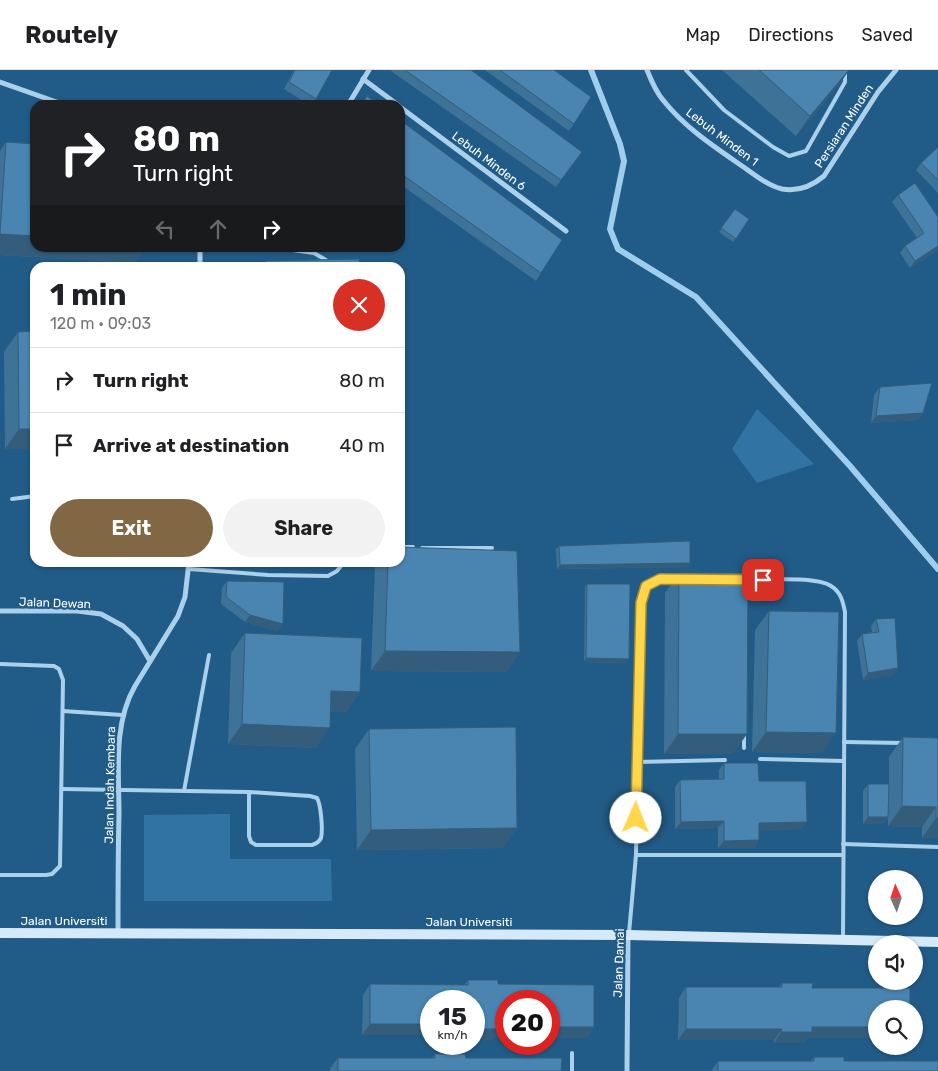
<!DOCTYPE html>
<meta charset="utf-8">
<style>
:root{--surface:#fff;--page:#f2f2f2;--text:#202124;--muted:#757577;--line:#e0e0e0;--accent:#816744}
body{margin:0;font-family:Rubik,sans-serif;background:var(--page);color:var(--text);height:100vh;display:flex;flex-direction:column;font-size:19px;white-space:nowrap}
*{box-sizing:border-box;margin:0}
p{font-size:16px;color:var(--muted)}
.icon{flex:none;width:28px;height:28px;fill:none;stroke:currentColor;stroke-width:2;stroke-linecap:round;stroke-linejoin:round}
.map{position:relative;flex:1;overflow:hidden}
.drawer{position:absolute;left:30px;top:192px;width:375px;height:305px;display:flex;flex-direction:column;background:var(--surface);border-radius:15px;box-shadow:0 1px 4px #0004}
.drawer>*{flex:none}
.banner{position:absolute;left:30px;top:30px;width:375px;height:152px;border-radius:15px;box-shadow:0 1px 4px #0004;background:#202124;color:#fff;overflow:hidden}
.needle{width:32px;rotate:357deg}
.buttons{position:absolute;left:868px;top:800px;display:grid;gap:10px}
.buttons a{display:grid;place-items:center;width:55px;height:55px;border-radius:50%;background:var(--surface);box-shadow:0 1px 4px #0004;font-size:25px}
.speed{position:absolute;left:420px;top:920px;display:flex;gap:10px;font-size:25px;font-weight:700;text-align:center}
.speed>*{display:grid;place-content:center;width:65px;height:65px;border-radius:50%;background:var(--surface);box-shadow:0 1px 4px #0004;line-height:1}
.speed small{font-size:12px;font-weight:400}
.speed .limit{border:8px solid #d22;background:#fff;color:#111}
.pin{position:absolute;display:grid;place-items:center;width:42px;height:42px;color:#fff;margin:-21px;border-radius:10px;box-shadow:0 2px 8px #0006}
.me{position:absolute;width:55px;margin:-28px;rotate:1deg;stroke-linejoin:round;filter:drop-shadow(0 0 4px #0008)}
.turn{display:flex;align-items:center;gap:18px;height:105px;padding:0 20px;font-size:22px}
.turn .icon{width:65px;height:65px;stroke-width:2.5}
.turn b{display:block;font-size:35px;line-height:42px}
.lanes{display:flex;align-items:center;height:48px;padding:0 20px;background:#0003;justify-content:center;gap:25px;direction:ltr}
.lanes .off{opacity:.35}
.round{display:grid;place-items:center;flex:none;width:52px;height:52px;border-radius:26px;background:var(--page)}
.headline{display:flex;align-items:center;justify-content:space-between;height:85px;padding:0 20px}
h1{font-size:30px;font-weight:700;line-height:38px}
.cta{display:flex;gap:10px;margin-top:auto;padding:10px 20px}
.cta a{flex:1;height:58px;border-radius:30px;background:var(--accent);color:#fff;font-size:20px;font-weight:700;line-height:58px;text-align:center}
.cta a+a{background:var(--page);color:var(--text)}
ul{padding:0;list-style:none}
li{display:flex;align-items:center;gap:15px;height:65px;padding:0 20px;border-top:1px solid var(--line)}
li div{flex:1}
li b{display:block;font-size:19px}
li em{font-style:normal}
header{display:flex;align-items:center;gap:30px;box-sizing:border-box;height:70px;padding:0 25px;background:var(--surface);border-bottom:1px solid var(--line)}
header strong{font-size:24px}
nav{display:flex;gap:28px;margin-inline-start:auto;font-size:18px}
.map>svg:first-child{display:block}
</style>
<header>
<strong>Routely</strong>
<nav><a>Map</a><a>Directions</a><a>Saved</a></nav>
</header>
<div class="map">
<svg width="938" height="1001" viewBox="0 0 938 1001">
<rect width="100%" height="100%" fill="#215b87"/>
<g fill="#3174a4">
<path d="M757,339L814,394L757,413L732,379Z"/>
<path d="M230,744V789H331L332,831H144V745Z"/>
</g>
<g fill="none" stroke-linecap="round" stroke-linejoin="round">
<path stroke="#9fcdeb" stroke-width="6" d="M591,0L620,74L624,91L610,159L618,179L696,227L850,396L938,499"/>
<g stroke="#abd0ea" stroke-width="4">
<path d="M686,0L724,40L773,77L789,86L806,81L845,12V0"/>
<path d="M278,178L314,183L326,190"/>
<path d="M12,429L35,426"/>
<path d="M400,477H413"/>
<path d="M422,478H492"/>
<path d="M189,499L268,505L328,506L337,501L344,492"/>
<path d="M743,510C763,510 816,506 831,516C841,522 843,532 845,542L843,868"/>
<path d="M0,594L54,596L59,599L63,610L60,796L52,804L46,805H0"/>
<path d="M63,641L122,645"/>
<path d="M844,672L903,673"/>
<path d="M744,678V664"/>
<path d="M760,689L844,691"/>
<path d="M637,692L725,690"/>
<path d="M62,719L249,722L310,726L317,728C321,735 323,760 321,768C319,772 316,774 312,775H256L251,772L249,766V722"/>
<path d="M184,721L209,585"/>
<path d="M843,774L938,777"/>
<path d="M636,785H843"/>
<path d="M629,863L636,785L641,533L646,516L660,509H679"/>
<path d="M572,1001V983"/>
</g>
<g stroke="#abd0ea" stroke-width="5">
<path d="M647,0C651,10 656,22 663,30C685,58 716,78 745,98C756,106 769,116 782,119C798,122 812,116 824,106L878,22L896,0"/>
<path d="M363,9L398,35"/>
<path d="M0,12L65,35"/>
<path d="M348,35L369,0"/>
<path d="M400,37L566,161"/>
<path d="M200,198V178"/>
<path d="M0,541H77L101,544L123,556L137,569L150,591"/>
<path d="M118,864C118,824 118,784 119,744C119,702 113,654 135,616L178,546L185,527L189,492"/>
<path d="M627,1001L628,865"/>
</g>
<path stroke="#d6e9f8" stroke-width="10" d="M0,863L628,865L938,872"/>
</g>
<g fill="#3f7297">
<path d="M294,0H332L316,29L312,35H309L284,19Z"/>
<path d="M392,0H471L582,82L556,117L391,1Z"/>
<path d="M485,0H554L574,54L569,61Z"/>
<path d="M722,0H849L839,15L796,66Z"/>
<path d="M400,50L541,203L536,211L400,114Z"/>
<path d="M6,72L35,178H145L134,193L0,185V81Z"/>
<path d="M938,77V123L916,100L921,93Z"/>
<path d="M898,125L938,147V180L910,198L900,183L905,176L917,168L892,132Z"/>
<path d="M735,139L749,149L733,172L719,162Z"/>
<path d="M266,191L360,198H262Z"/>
<path d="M18,262L35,379H5L4,282Z"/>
<path d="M880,317L923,343L918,350L871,353L874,325Z"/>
<path d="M559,476L690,493L688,497L557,499L556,479Z"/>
<path d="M377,492H400L520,582L506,602L371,601L375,496Z"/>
<path d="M679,503L733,684H664L665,523Z"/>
<path d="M227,511L283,554L277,561L245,552L221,534L222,518Z"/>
<path d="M587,514L626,593L584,592L585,517Z"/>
<path d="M769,541L822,683L752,682L755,560Z"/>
<path d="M876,549L892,606L863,610L857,571L862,564L872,562L871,556Z"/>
<path d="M245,563L360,622L346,642L331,641L316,678L228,674L231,583Z"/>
<path d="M369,659L517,758L503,778L357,780L355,679Z"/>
<path d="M903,667L938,668V768H922V757L888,756V748L883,754H863V721L868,714H889V687Z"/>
<path d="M724,693L759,711L802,759L759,760V770L754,778H718V758L675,759V717L680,710L719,709V700Z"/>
<path d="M468,910L498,914L594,957L586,968L506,931V967H493L491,970L474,931H431V965H362L363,925L370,914L464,915Z"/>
<path d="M782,913L807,968L804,973H774V970H678L679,928L686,917H779Z"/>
<path d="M435,984L561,1001H330V998L338,988H432Z"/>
<path d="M814,987L844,991L938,1001H711L718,991H811Z"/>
</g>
<g fill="#335d7b">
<path d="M849,0L839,15L796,66L810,46Z"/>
<path d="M0,164L35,166V178H145L134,193L0,185Z"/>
<path d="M938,176V180L910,198L915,191Z"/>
<path d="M923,343L918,350L871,353L876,346Z"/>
<path d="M19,359H35V379H5Z"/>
<path d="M690,493L688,497L557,499L560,495Z"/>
<path d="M250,545L283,554L277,561L245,552Z"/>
<path d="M385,581L520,582L506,602L371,601Z"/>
<path d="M586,588L629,589L626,593L584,592Z"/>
<path d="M898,598L892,606L863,610L868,603Z"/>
<path d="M331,621L360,622L346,642L317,641Z"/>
<path d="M242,654L330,658L316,678L228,674Z"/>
<path d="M766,662L836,663L822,683L752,682Z"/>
<path d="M678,664H747L733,684H664Z"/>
<path d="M902,736L936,737L922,757L888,756Z"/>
<path d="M868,747H888L883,754H863Z"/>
<path d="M936,748H938V768H922Z"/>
<path d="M724,751L718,758L675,759L681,752Z"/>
<path d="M807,752L802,759L754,760L759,753Z"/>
<path d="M517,758L503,778L357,780L371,760Z"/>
<path d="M759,770L754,778H718L724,771Z"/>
<path d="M370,954H431V965H362Z"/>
<path d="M498,956H506V967H493L491,970H474V959Z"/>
<path d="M549,957H594L586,968H549Z"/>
<path d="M812,957H876V968H807L804,973H774L781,962Z"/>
<path d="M686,959H782L774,970H678Z"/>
</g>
<g fill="#4985b0" stroke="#335d7b">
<path d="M295,0H332L316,29L289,12Z"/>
<path d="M405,0H471L582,82L561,110Z"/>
<path d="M500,0H554L591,27L574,54Z"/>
<path d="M759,0H849L810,46Z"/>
<path d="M367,26L379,35H361Z"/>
<path d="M400,50L562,170L541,203L400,103Z"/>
<path d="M6,72L35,74V166L0,164Z"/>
<path d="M938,77V110L921,93Z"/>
<path d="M915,113L938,147V176L915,191L905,176L924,163L898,125Z"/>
<path d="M735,139L749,149L736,169L721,158Z"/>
<path d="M359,189L360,198H266V191Z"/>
<path d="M35,261V359H19L18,262Z"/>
<path d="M932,313L923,343L876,346L880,317Z"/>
<path d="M690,471V493L560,495L559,476Z"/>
<path d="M400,477L517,481L520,582L385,581L388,492H400Z"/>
<path d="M679,503H748L747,664H678Z"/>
<path d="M227,511L284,512L283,554L250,545L226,527Z"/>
<path d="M587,514H630L629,589L586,588Z"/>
<path d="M769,541L839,542L836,663L766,662Z"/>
<path d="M895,548L898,598L868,603L862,564L879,562L876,549Z"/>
<path d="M245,563L362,568L360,622L331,621L330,658L242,654Z"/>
<path d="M516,657L517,758L371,760L369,659Z"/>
<path d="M903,667L938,668V748H936V737L902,736Z"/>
<path d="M724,693H758L759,711H806L807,752L759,753V770L724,771V751L681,752L680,710L724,709Z"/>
<path d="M868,714H889L888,747H868Z"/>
<path d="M468,910H498V914L594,915V957H549V931H506V956H498V959H474V931H431V954H370V914L468,915Z"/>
<path d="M782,913H813L812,918H910V939H876V957H812V962H781L782,959H686V917H782Z"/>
<path d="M435,984H465L466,988H562L561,1001H338V988H435Z"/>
<path d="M814,987H844V991H938V1001H718V991H814Z"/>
</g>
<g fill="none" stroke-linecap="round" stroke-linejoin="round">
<defs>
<path id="route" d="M636,748L641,533L646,516L660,509L763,510"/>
</defs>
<use href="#route" stroke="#a68a30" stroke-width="12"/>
<use href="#route" stroke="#ffd54a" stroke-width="9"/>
</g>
<g text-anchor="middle" stroke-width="4.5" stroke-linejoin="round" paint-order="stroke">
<g font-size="12" fill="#fff" stroke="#215b87">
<text transform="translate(844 56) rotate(-57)" y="4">Persiaran Minden</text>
<text transform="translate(722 67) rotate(37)" y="4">Lebuh Minden 1</text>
<text transform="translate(489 91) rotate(37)" y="4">Lebuh Minden 6</text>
<text transform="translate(55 533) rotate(2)" y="4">Jalan Dewan</text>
<text transform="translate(110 715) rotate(-89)" y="4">Jalan Indah Kembara</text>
<text x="64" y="855">Jalan Universiti</text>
<text x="469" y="856">Jalan Universiti</text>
<text transform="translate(619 893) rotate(-88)" y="4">Jalan Damai</text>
</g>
</g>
</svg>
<div class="buttons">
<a><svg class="needle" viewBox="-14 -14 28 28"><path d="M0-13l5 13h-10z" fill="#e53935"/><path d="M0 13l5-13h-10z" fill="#757577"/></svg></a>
<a><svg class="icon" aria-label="sound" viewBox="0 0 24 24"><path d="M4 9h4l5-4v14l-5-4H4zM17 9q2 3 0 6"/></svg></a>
<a><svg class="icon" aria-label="search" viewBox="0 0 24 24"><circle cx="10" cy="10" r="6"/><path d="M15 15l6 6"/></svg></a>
</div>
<div class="speed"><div>15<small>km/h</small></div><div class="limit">20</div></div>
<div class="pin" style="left:763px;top:510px;background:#d93025"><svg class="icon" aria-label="arrive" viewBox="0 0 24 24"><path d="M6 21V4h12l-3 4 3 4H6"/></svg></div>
<svg class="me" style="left:636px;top:748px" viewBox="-20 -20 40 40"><circle r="19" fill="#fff"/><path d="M0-13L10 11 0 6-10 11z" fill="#ffd54a"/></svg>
<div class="banner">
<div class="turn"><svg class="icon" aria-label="right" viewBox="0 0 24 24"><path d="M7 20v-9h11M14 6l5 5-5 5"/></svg><div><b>80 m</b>Turn right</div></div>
<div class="lanes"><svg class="icon off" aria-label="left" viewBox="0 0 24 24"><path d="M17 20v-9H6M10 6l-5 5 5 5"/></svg><svg class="icon off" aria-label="ahead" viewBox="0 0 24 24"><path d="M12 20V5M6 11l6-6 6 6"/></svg><svg class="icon" aria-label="right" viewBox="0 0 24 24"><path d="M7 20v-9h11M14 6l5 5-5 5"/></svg></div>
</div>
<section class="drawer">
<div class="headline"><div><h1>1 min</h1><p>120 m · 09:03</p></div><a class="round" style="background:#d93025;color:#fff"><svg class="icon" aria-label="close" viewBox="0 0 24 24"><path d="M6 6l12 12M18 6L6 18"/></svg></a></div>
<ul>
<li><svg class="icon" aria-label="right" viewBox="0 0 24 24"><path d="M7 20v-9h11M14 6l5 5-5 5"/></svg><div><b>Turn right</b></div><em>80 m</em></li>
<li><svg class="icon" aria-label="arrive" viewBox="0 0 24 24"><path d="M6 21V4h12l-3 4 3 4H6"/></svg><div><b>Arrive at destination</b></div><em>40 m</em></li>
</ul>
<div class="cta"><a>Exit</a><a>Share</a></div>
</section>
</div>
